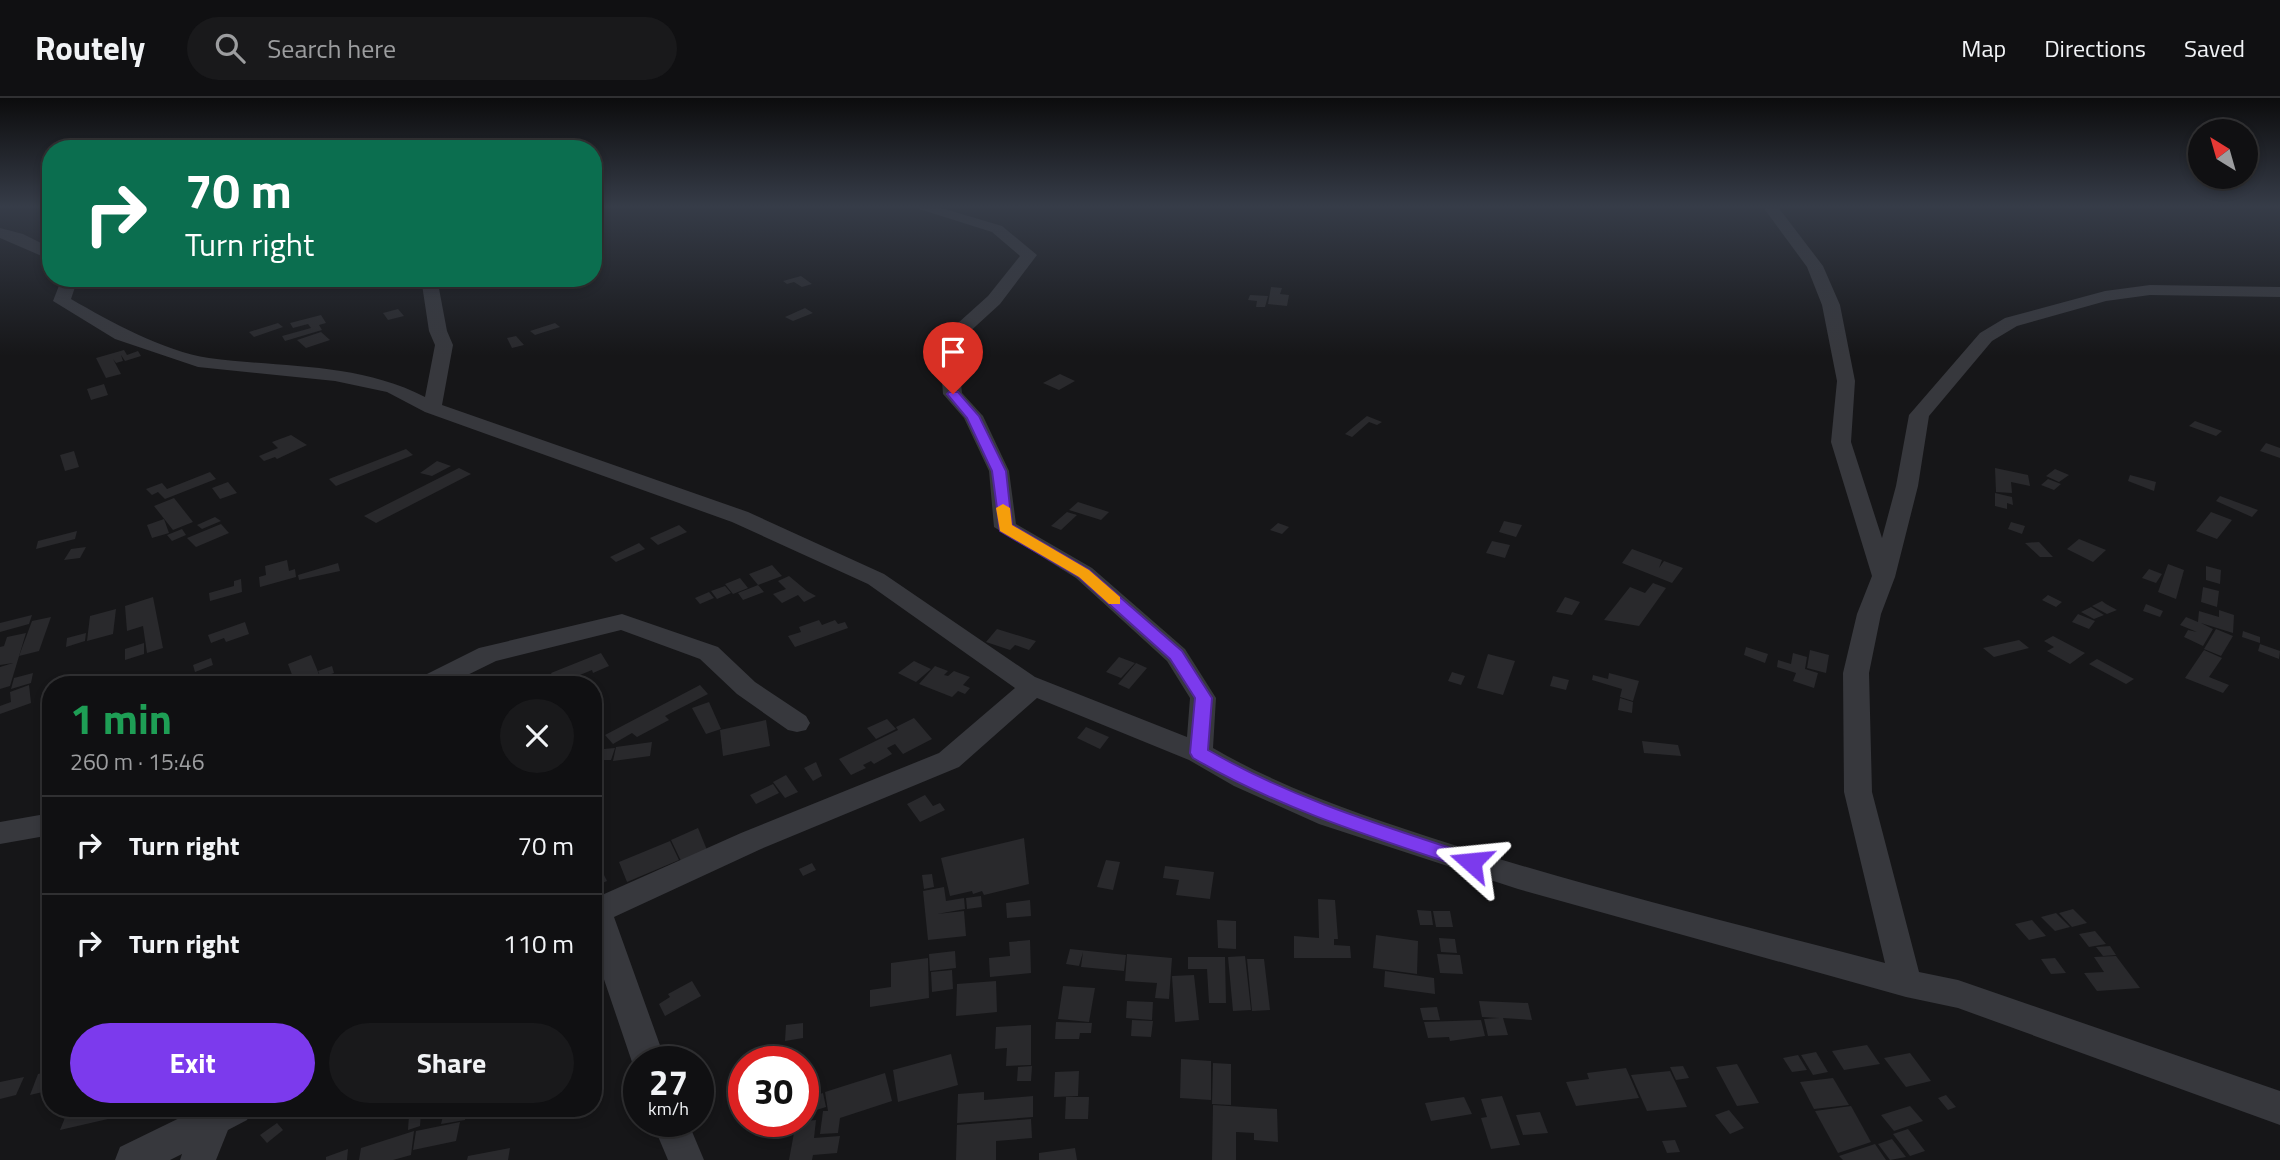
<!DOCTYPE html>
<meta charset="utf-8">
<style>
:root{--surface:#101012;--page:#19191b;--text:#f1f3f6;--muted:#9c9d9f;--line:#303032;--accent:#7c3aed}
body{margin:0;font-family:"Titillium Web",sans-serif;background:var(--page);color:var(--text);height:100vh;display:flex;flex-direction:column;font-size:26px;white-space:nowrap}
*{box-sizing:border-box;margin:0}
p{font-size:23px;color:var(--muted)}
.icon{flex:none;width:38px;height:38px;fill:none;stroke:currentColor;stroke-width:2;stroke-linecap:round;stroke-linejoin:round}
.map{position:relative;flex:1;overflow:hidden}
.details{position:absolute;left:42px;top:578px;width:560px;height:441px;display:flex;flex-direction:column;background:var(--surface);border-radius:28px;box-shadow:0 4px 10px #0003,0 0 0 2px var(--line)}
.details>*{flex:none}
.top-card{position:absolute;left:42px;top:42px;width:560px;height:147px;border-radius:28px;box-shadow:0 4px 10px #0003,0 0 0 2px var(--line);background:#0b6e4f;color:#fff;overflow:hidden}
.needle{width:46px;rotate:323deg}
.controls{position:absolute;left:2188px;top:21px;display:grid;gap:14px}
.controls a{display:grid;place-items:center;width:70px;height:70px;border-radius:50%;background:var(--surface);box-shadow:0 4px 10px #0003,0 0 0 2px var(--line);font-size:35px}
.speed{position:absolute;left:623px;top:948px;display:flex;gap:14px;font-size:35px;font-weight:700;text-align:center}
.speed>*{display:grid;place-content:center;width:91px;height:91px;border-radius:50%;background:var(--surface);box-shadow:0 4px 10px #0003,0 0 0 2px var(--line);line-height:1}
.speed small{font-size:18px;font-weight:400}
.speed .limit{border:10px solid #d22;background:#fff;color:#111}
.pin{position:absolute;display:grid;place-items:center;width:60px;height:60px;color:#fff;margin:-72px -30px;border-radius:50% 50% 50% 0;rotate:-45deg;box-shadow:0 0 7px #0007}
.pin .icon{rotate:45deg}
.me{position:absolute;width:77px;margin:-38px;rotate:288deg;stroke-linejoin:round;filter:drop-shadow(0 0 5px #0008)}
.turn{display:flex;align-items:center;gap:24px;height:147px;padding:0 28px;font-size:32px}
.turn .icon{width:91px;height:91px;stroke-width:2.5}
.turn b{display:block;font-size:49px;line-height:60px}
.round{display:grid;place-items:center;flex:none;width:74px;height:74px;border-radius:37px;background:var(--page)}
.summary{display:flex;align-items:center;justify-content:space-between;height:119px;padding:0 28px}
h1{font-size:42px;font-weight:700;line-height:52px;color:#1e9e55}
.action{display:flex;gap:14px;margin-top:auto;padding:14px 28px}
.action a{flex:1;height:80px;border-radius:42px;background:var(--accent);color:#fff;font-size:28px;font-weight:700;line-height:80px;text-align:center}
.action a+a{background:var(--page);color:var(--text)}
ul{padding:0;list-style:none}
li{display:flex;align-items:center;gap:21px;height:98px;padding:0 28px;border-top:2px solid var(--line)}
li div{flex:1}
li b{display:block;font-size:26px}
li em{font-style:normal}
header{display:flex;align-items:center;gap:42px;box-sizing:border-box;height:98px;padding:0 35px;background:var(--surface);border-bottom:2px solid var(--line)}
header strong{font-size:33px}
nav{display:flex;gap:38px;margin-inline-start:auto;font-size:24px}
.search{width:490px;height:63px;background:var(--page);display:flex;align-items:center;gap:18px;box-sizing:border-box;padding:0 24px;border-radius:38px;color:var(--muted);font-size:26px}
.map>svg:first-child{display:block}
</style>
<header>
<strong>Routely</strong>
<div class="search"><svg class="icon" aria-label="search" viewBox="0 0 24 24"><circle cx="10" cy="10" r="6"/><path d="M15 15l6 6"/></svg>Search here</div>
<nav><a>Map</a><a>Directions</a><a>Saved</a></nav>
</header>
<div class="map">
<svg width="2280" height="1062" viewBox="0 0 2280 1062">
<rect width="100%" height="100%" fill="#161618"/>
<g fill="#29292c">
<path d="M801,178L812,186L802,189L794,184L787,186L783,183Z"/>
<path d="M1271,189L1282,190L1280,196L1289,197L1287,208L1268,206Z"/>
<path d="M1250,197L1268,198L1265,209H1256L1257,203L1248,202Z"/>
<path d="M805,210L813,215L793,223L785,219Z"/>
<path d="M398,211L404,218L388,222L383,215Z"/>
<path d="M321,217L326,225L319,227L322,232L285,243L282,238L311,230L308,226L293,230L290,225Z"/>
<path d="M278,225L283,229L254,239L249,234Z"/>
<path d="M555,225L560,229L535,237L530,233Z"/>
<path d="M321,234L330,242L306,250L297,242Z"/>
<path d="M516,238L524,247L512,250L507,240Z"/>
<path d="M124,252L127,257L138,253L141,258L125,263L121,257L123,263L116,265L113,261L121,276L106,280L96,260Z"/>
<path d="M1060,276L1075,283L1059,292L1043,285Z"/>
<path d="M104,286L108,297L91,302L87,291Z"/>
<path d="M1367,318L1382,324L1377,327L1369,324L1352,339L1345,336Z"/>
<path d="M2195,323L2222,333L2216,338L2189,328Z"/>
<path d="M291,337L307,347L277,361L275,359L264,363L259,358L278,350L272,344Z"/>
<path d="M2266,345L2280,350V360L2260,353Z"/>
<path d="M406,351L413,357L336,388L329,381Z"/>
<path d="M74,353L79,369L65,373L60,357Z"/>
<path d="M437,363L451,368L432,378L420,375Z"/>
<path d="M459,370L471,376L376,425L364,418Z"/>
<path d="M1995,370L2028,377L2030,388L2011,384L2012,395L1996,394Z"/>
<path d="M2055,371L2069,377L2059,384L2046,378Z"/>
<path d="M210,374L216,381L165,401L158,394L152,397L146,391L162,385L167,391Z"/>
<path d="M2130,377L2156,384L2154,393L2128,383Z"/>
<path d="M2048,381L2061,386L2054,392L2041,387Z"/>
<path d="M228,384L237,395L220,401L212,390Z"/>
<path d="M1995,395L2012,399L2013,407L2007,405V411L1995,408Z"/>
<path d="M2220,398L2258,412L2252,419L2216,403Z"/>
<path d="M174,400L193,424L173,432L154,408Z"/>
<path d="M1078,404L1109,414L1101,422L1069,412Z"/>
<path d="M1067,414L1077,417L1061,432L1051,428Z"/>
<path d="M2211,414L2232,422L2217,441L2196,433Z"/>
<path d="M215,419L221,423L202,431L197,427Z"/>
<path d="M164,421L169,435L152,440L147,427Z"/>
<path d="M1504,423L1522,427L1516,439L1499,434Z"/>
<path d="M2011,424L2025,428L2022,436L2008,431Z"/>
<path d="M1278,425L1289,429L1282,436L1270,432Z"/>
<path d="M221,426L229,435L196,449L187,440Z"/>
<path d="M679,427L687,434L658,447L650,440Z"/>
<path d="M182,431L186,437L172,443L167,437Z"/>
<path d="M77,433L75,441L36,451L38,443Z"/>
<path d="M2079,441L2106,452L2093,464L2067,451Z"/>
<path d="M1492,443L1510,447L1505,460L1486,455Z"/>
<path d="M2039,444L2053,459H2040L2025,445Z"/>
<path d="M639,445L645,451L616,464L610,459Z"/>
<path d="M86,449L80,460L64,462L71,451Z"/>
<path d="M1632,451L1662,462L1659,470L1664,463L1683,470L1672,485L1622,465Z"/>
<path d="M287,462L289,473L295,471L296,479L260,489L259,479L266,477L265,468Z"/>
<path d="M338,465L340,473L299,482L298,477Z"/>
<path d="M2168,466L2184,472L2176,501L2158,494Z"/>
<path d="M772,467L782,478L758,487L764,494L743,502L738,495L758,487L749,476Z"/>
<path d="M2206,468L2221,472L2220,486L2206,482Z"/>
<path d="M2149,471L2162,476L2156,485L2142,480Z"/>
<path d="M789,478L807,493L816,498L804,504L798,497L782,505L773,496L786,491L778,483Z"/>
<path d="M740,480L748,490L733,496L725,486Z"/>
<path d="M241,481L242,494L210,503L209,495L234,488V483Z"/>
<path d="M1653,485L1666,490L1639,528L1604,522L1630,489L1645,495Z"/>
<path d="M725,488L731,495L717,501L711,493Z"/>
<path d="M2203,489L2219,493L2217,509L2201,504Z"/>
<path d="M709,494L714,500L700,506L695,500Z"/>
<path d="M2048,497L2062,504L2056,509L2042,502Z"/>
<path d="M153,499L163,550L147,555L143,528L127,533L125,508Z"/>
<path d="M1565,499L1580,504L1572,517L1556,514Z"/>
<path d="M2102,503L2106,506L2117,512L2107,516L2092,508Z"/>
<path d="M2146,506L2163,513L2160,519L2143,513Z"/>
<path d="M2091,509L2104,517L2094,521L2081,514Z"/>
<path d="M116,511L113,536L87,543L90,518Z"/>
<path d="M2219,512L2234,517L2233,535L2201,525L2213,531L2203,548L2184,539L2188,532L2197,534L2180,527L2186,519L2198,524L2199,513L2219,519Z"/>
<path d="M2078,516L2095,523L2089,531L2072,524Z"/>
<path d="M32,517L29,526L0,534V525Z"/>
<path d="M51,519L39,553L19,558L32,523Z"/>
<path d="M819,522L822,527L835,522L838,526L845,524L848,530L795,549L788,538L801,534L799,529Z"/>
<path d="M245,524L249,536L226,544L224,540L211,545L208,537Z"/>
<path d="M997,531L1036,543L1029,552L1015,547L1010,552L986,544Z"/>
<path d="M2216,531L2233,538L2221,558L2204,551Z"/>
<path d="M2243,533L2260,539V545L2242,539Z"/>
<path d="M26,535L10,588L0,591V569L13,565L0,567V549L4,548L7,539Z"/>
<path d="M86,535L85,543L66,549L67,540Z"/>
<path d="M2053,538L2085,555L2070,566L2047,553L2054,549L2044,543Z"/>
<path d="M2019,542L2029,550L1994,559L1983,550Z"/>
<path d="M144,545V556L125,562V551Z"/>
<path d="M2260,546L2280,553L2279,561L2258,553Z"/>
<path d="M1746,549L1768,556L1765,565L1744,557Z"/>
<path d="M1810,552L1829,557L1826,575L1807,570Z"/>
<path d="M2204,552L2222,560L2209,579L2229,587L2223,595L2185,580Z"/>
<path d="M601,555L609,568L593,575L592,572L558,586L551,575Z"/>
<path d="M1793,555L1807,559L1805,571L1818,575L1814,590L1793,583L1796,575L1777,569L1778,562L1791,566Z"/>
<path d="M1488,556L1515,563L1503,597L1477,590Z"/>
<path d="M311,557L323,586H292L294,582L288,566Z"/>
<path d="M1119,559L1135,565L1121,580L1106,574Z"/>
<path d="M211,560L213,567L195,574L193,567Z"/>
<path d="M2097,561L2134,581L2126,586L2089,566Z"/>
<path d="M914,563L931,571L916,584L898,575Z"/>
<path d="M1136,565L1147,570L1129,591L1118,586Z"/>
<path d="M332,568L334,575L321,580L318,573Z"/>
<path d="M935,568L948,573L944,577L948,578L954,573L970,579L963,587L970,590L965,596L958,593L952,599L919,586Z"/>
<path d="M1452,574L1465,578L1461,587L1448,583Z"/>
<path d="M33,575L31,585L11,591L14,580Z"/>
<path d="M1609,575L1639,583L1633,603L1620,599L1622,591L1592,582L1593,577L1608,581Z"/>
<path d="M1553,578L1569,582L1566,592L1550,588Z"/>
<path d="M29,587L31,605L0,616V608L11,604L10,594Z"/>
<path d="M700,587L708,596L665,618L669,622L637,639L632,635L613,646L605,637Z"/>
<path d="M1620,600L1633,604L1632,615L1618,612Z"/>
<path d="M709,604L721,631L706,636L692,610Z"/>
<path d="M914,620L932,641L903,656L895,646L887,650L892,656L874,666L871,663L863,667L866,670L851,677L839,661L898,632L896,629Z"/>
<path d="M887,621L896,631L876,641L867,630Z"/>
<path d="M766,622L770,648L723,658L720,632Z"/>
<path d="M1086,629L1109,639L1100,651L1077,640Z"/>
<path d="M1642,643L1678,647L1681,658L1644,655Z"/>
<path d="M652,644L650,658L613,663L616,649Z"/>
<path d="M615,650L611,662H602L593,692V652Z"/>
<path d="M816,664L822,678L813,683L804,670Z"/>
<path d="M786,677L798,694L785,700L773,684Z"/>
<path d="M773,686L779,695L756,706L750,697Z"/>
<path d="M925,697L933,708L940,705L945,712L920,724L907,706Z"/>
<path d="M698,730L707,752L681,763L671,742Z"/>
<path d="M1024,740L1029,786L984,797L982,793L973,796L972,793L950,798L941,760Z"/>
<path d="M670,743L679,762L627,784L619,764Z"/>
<path d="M1106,762L1120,764L1113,792L1097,789Z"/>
<path d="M812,765L816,772L803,778L799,771Z"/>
<path d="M1165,768L1214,774L1210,801L1176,797L1179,782L1163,780Z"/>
<path d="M600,769L607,783L593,789V772Z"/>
<path d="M932,776L934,789L924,791L922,777Z"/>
<path d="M944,789L946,803L964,800L965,811L937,816L964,813L966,838L928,842L923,793Z"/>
<path d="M981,798L982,809L967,811L966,800Z"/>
<path d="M1318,801L1335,802L1338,841H1334V847L1350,848L1351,860H1294V838L1319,840Z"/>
<path d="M1030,802L1031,818L1007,820L1006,805Z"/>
<path d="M2073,811L2087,825L2072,829L2059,815Z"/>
<path d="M1417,812L1431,813L1433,827H1420Z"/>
<path d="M1433,813H1450L1453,829H1436Z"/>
<path d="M2056,815L2070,829L2055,833L2041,819Z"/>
<path d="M1217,822L1236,823V851L1218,850Z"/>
<path d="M2032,822L2046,838L2029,842L2015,826Z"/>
<path d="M2095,833L2106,846L2089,849L2079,836Z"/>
<path d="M1376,837L1418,843L1417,876L1373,870Z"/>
<path d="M1439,840L1455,841L1457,855L1441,854Z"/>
<path d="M1030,842L1031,875L990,879L989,860L1010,858L1009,844Z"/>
<path d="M2110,848L2116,857L2103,858L2096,849Z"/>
<path d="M1070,851L1126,857L1124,873L1081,869L1083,854L1079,868L1066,866Z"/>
<path d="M955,853L956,870L930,873L929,856Z"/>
<path d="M1127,856L1172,860L1169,901L1155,900L1157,885L1125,883Z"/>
<path d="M1437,856L1460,857L1463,876L1440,875Z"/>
<path d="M1245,858L1251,912L1233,913L1228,859Z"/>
<path d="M2116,858L2140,890L2097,893L2084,875L2104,874L2094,859Z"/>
<path d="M1188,859H1225L1226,905H1209L1207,871H1188Z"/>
<path d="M928,860L929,900L870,909V892L891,889V865Z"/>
<path d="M2055,860L2066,875L2051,876L2041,861Z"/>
<path d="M1247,861H1264L1270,912L1252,913Z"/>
<path d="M952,872L953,891L932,894L931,874Z"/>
<path d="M1385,873L1434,880L1435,896L1384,889Z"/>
<path d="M1194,877L1199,922L1175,924L1172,878Z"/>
<path d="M692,883L701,898L665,918L659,906L670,899L668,896Z"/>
<path d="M996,883L997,914L956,918L957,886Z"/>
<path d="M1063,888L1095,890L1089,924L1058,921Z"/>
<path d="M1127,903L1153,904L1152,922L1126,920Z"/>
<path d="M1479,903L1528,905L1532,922L1503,920L1508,937L1488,938L1484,921L1499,920L1482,919Z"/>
<path d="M1437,909L1440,922H1423L1420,910Z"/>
<path d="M1132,922L1153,923L1151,939L1131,938Z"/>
<path d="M1481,922L1485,938L1450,943L1449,939L1428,940L1424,924Z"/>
<path d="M1056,924L1092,925L1091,935H1080L1079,941H1055Z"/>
<path d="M803,925V940L785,943L786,927Z"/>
<path d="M1031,927V967L1006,968L1007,950L995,951L996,929Z"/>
<path d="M1867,947L1880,966L1844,972L1832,953Z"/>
<path d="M1816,954L1828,974L1813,977L1801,957Z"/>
<path d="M1910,955L1931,983L1906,989L1884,960Z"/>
<path d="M951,956L958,987L898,1004L893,972Z"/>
<path d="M1798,957L1807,972L1792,974L1783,960Z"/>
<path d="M1181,961L1211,963V1002L1180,1000Z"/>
<path d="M1213,965L1231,966V1007L1212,1006Z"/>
<path d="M1737,966L1759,1005L1737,1008L1716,969Z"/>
<path d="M1032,968L1031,983H1017L1018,969Z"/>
<path d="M1683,968L1689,980L1676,982L1670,969Z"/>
<path d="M1626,970L1639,1000L1576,1008L1566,984L1589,981L1587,975Z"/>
<path d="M51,973V992L30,997L38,976Z"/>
<path d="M1079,973L1078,998L1054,999L1055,974Z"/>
<path d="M1670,973L1687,1009L1647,1013L1631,977Z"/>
<path d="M885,975L892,1003L840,1020L838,1035L820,1036L823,1013H828L825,994Z"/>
<path d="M24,979L16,997L0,1001V984Z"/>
<path d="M1833,980L1849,1007L1814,1011L1800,984Z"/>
<path d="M984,994V1002L1033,998V1019L957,1025L958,996Z"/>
<path d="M823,995L826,1009L810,1014L807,1000Z"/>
<path d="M1946,997L1956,1009L1948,1012L1938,1000Z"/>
<path d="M1502,998L1520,1047L1491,1051L1481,1020L1487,1019L1481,1001Z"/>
<path d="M1066,999H1089L1088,1021H1065Z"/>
<path d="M1464,999L1472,1016L1431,1023L1425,1005Z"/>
<path d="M1213,1007L1277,1011L1278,1044L1254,1042V1035L1236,1034V1062H1212Z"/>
<path d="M1851,1008L1871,1044L1838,1055L1815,1013Z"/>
<path d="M1910,1008L1923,1023L1894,1033L1881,1017Z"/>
<path d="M75,1010H111L108,1021L60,1032L68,1012Z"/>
<path d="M445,1010H467L465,1022L441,1026Z"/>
<path d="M1729,1012L1744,1030L1730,1036L1715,1017Z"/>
<path d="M421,1014L420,1028L408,1032L409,1017Z"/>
<path d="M1540,1014L1548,1035L1523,1037L1516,1017Z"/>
<path d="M1031,1021L1032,1040L996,1043V1062H956L957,1027Z"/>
<path d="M816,1022L814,1040L840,1038L837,1055L813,1057L812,1062H789L796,1024Z"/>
<path d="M460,1024L456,1043L413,1052L416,1033Z"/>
<path d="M277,1025L283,1032L267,1045L260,1037Z"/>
<path d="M1908,1031L1925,1053L1910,1058L1893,1036Z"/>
<path d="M414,1033L411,1057L393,1062H359L361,1050Z"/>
<path d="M1892,1041L1906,1059L1890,1062L1878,1046Z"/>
<path d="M1675,1042L1680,1054L1667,1055L1662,1043Z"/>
<path d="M1875,1046L1886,1062H1843L1839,1058Z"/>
<path d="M510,1050L508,1062H467L468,1058Z"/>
<path d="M1075,1050L1077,1062H1039V1055Z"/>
<path d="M348,1051L347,1062H326V1059Z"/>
</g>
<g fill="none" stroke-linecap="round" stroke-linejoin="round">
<g fill="#37383d" fill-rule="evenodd">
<path d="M938,109L1002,128L1037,157L1000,206L953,249L950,257L959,268L962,295L983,318L1009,373L1016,426L1092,470L1185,551L1216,600L1213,650C1289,694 1371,720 1454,747C1596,792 1741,827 1885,865L1844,694L1843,575L1857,516L1872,478L1831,344L1837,283L1822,207L1807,169L1763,109H1778L1823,168L1840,207L1855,283L1851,344L1882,440L1896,388L1909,317L1980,235L2005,220L2105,193L2150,187L2280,189V199L2150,197L2106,203L2017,228L1992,243L1929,318L1918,388L1895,479L1881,516L1869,575L1872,694L1919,874L1958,882L2280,993V1027L1958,910L1906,899L1518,791L1319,726L1234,688L1189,662L1037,600L959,669L761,751L614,819L666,964H639V976L632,964L593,849V801L741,735L939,655L1015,590L868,486L732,424L425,314L387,294L335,283L198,269L115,241L53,203L62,180H78L71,201C111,224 163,253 209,260C283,270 356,264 425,299L435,247L429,233L421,180H437L447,233L453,247L442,307L748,414L884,476L1035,579L1187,639L1190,600L1167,563L1076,480L994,429L989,373L964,320L943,296L941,269L932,258L938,243L988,198L1020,158L992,134L916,110Z"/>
<path d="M0,130L23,136L51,150V162L0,140Z"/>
<path d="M622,516L718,549L755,584L806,618L810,625L806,632L797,634L788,632L737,596L700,561L621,532L496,563L449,586H415L419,580L479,550Z"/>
<path d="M51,715V737L0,746V724Z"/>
<path d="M200,1010H253L247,1022L228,1032L216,1062H180L182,1056L170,1062H115L120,1049Z"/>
<path d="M652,1024H688L704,1062H668Z"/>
</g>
</g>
<linearGradient id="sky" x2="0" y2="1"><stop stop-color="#0c0c0d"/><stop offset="0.42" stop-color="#363c48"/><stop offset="1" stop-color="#363c48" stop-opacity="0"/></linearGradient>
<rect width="2280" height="258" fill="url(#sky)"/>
<path fill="#7c3aed" stroke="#51269a" stroke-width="2" d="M949,294H958L979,318L1006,373L1012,427L1089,472L1182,553L1212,600L1208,652C1295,702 1384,728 1478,759L1481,764L1478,769L1471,772C1375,740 1280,711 1193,660L1190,655L1195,600L1170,561L1079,479L1000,433L992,373L967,320L947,296Z"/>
<path fill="#f59e0b" d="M1003,406L1010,410L1012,427L1089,472L1120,499V506H1109L1079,479L1000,433L996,410Z"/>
</svg>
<div class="controls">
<a><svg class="needle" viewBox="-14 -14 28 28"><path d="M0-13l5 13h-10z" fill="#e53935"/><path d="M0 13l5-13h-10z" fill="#9c9d9f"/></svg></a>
</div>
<div class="speed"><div>27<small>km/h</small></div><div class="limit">30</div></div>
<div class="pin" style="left:953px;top:296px;background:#d93025"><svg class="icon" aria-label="arrive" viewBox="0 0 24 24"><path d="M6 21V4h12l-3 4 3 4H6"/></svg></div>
<svg class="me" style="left:1471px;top:764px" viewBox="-20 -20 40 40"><path d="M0-17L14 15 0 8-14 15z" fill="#7c3aed" stroke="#fff" stroke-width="4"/></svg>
<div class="top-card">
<div class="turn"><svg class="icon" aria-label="right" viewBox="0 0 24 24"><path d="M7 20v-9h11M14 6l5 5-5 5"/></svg><div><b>70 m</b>Turn right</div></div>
</div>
<section class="details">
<div class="summary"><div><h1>1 min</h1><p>260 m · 15:46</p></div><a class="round"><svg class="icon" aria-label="close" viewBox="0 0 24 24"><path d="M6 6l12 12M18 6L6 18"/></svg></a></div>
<ul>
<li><svg class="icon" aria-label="right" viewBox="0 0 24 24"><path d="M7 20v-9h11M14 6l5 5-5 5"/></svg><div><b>Turn right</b></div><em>70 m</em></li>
<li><svg class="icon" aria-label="right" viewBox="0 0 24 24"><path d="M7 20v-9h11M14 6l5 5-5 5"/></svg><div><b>Turn right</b></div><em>110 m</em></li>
</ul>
<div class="action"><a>Exit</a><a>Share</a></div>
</section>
</div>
